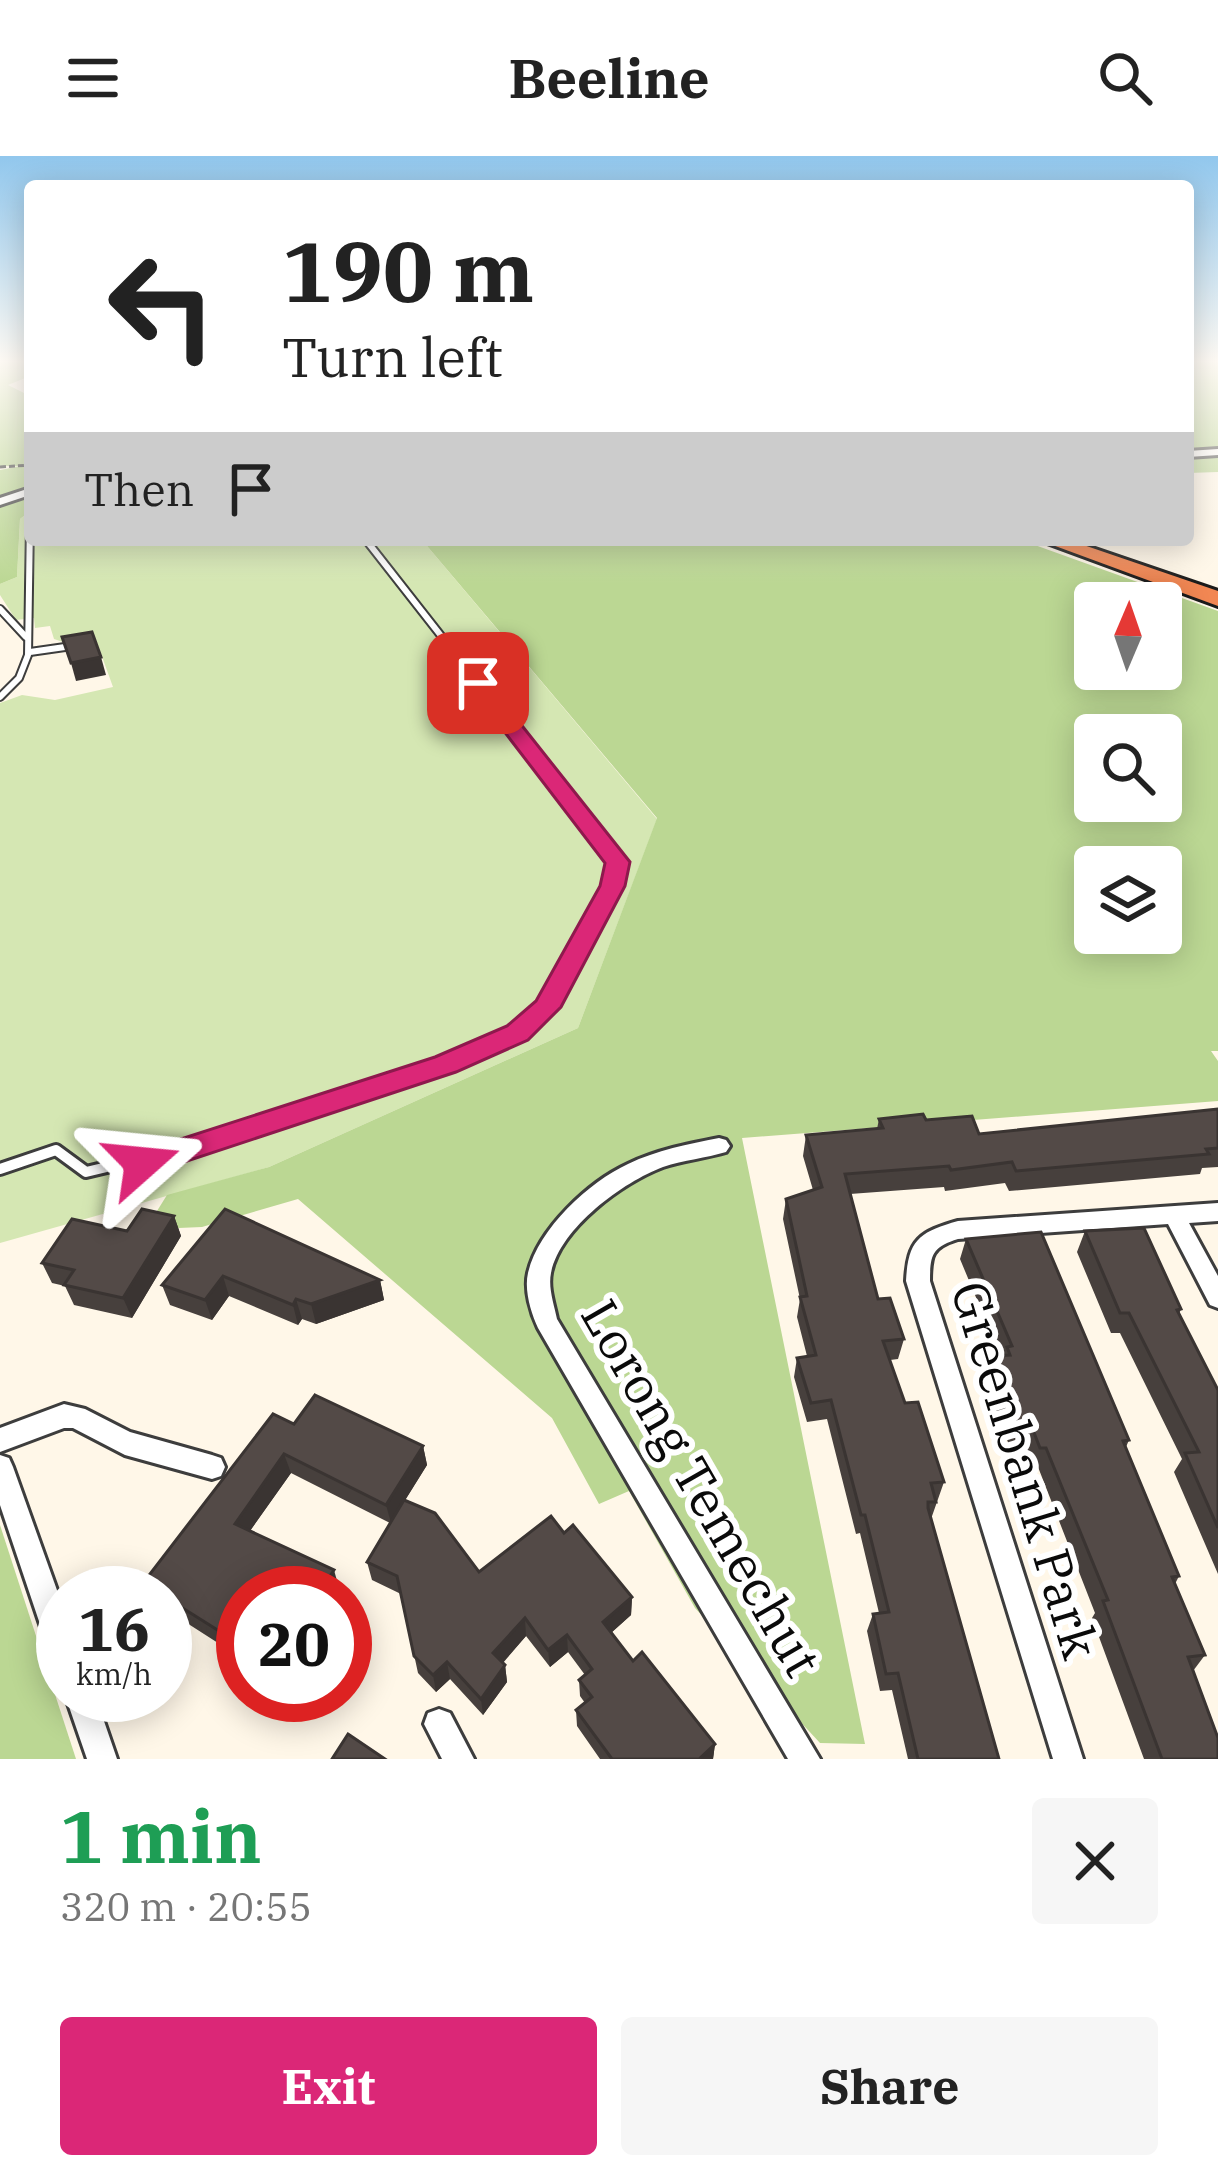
<!DOCTYPE html>
<meta charset="utf-8">
<style>
:root{--surface:#fff;--page:#f6f6f6;--text:#222;--muted:#767676;--accent:#db2777}
body{margin:0;font-family:"IBM Plex Serif",serif;background:var(--page);color:var(--text);height:100vh;display:flex;flex-direction:column;font-size:45px;white-space:nowrap}
*{box-sizing:border-box;margin:0}
p{font-size:39px;color:var(--muted)}
.icon{flex:none;width:66px;height:66px;fill:none;stroke:currentColor;stroke-width:2;stroke-linecap:round;stroke-linejoin:round}
.map{position:relative;height:1603px;overflow:hidden}
.side{display:flex;flex-direction:column;background:var(--surface);flex:1}
.side>*{flex:none}
.hud{position:absolute;left:24px;top:24px;width:1170px;height:366px;border-radius:12px;box-shadow:0 6px 30px #0003;background:#fff;color:var(--text);overflow:hidden}
.needle{width:78px;rotate:2deg}
.controls{position:absolute;left:1074px;top:426px;display:grid;gap:24px}
.controls a{display:grid;place-items:center;width:108px;height:108px;border-radius:12px;background:var(--surface);box-shadow:0 6px 30px #0003;font-size:60px}
.speed{position:absolute;left:36px;top:1410px;display:flex;gap:24px;font-size:60px;font-weight:700;text-align:center}
.speed>*{display:grid;place-content:center;width:156px;height:156px;border-radius:50%;background:var(--surface);box-shadow:0 6px 30px #0003;line-height:1}
.speed small{font-size:30px;font-weight:400}
.speed .limit{border:18px solid #d22;background:#fff;color:#111}
.pin{position:absolute;display:grid;place-items:center;width:102px;height:102px;color:#fff;margin:-51px;border-radius:24px;box-shadow:0 6px 18px #0006}
.me{position:absolute;width:132px;margin:-66px;rotate:72deg;stroke-linejoin:round;filter:drop-shadow(0 0 9px #0008)}
.turn{display:flex;align-items:center;gap:42px;height:252px;padding:0 60px;font-size:54px}
.turn .icon{width:156px;height:156px;stroke-width:2.5}
.turn b{display:block;font-size:84px;line-height:102px}
.then{display:flex;align-items:center;height:114px;padding:0 60px;background:#0003;gap:24px;font-size:45px}
.round{display:grid;place-items:center;flex:none;width:126px;height:126px;border-radius:12px;background:var(--page)}
.head{display:flex;align-items:center;justify-content:space-between;height:204px;padding:0 60px}
h1{font-size:72px;font-weight:700;line-height:90px;color:#1e9e55}
.cta{display:flex;gap:24px;margin-top:auto;padding:24px 60px}
.cta a{flex:1;height:138px;border-radius:12px;background:var(--accent);color:#fff;font-size:48px;font-weight:700;line-height:138px;text-align:center}
.cta a+a{background:var(--page);color:var(--text)}
header{display:flex;justify-content:space-between;align-items:center;height:156px;padding:0 60px;background:var(--surface);font-size:54px;font-weight:700}
.map>svg:first-child{display:block}
</style>
<header><svg class="icon" aria-label="menu" viewBox="0 0 24 24"><path d="M4 6h16M4 12h16M4 18h16"/></svg>Beeline<svg class="icon" aria-label="search" viewBox="0 0 24 24"><circle cx="10" cy="10" r="6"/><path d="M15 15l6 6"/></svg></header>
<div class="map">
<svg width="1218" height="1603" viewBox="0 0 1218 1603">
<rect width="100%" height="100%" fill="#fff7e8"/>
<path fill="#d5e7b3" d="M30,355V384H422L657,663L578,872L269,1011L0,1087V547L22,539L55,544L113,531L96,484L66,487L54,483L50,470L35,472L34,462L16,464L0,439V428L17,421L20,363Z"/>
<g fill="#bbd793" fill-rule="evenodd">
<path d="M0,204H30V220L8,229L30,240V355L20,363L17,421L0,428V314L21,310H0Z"/>
<path d="M1188,204H1218V316L1188,317Z"/>
<path d="M422,384H1021L1218,455V895H1211L1218,905V945L742,982L865,1588L820,1587L695,1452L629,1335L599,1348L552,1262L298,1043L202,1071L155,1073L157,1055L167,1039L269,1011L578,872L657,662ZM1095,447H1161V513H1095ZM1095,579H1161V645H1095ZM1095,711H1161V777H1095Z"/>
<path d="M0,1369L76,1603H0Z"/>
</g>
<g fill="none" stroke-linecap="round" stroke-linejoin="round">
<defs>
<g id="service-far2">
<path d="M366,384L507,564"/>
<path d="M0,453L26,481"/>
<path d="M30,496L72,490"/>
<path d="M0,541L19,522L28,499L30,365"/>
</g>
<path id="service-far1" d="M504,561L618,706L592,774L563,826"/>
<path id="service" d="M0,1013L56,994L86,1016L216,985L475,899L532,865L565,823"/>
<g id="minor">
<path d="M1218,293V299L1188,301V295Z"/>
<path d="M30,332V339L0,349V342Z"/>
<path d="M719,982L726,984L730,990L726,996C706,1002 684,1004 663,1011C623,1026 560,1072 551,1117C548,1132 554,1148 557,1163L820,1603H788L538,1172C531,1157 524,1134 528,1117C538,1073 589,1026 628,1008C657,994 688,988 719,982Z"/>
<path d="M1218,1047V1065L1189,1067L1218,1120V1152L1210,1149L1168,1068L958,1083C932,1091 930,1099 930,1125L1083,1603H1053L906,1125C908,1083 920,1076 958,1065Z"/>
<path d="M64,1248L85,1253L130,1276L212,1299L221,1302L225,1311L221,1320L212,1323L125,1299L73,1272H64L0,1296V1272Z"/>
<path d="M0,1299L9,1302L13,1311L63,1451V1507L53,1502L48,1492L0,1349Z"/>
<path d="M65,1539H95L117,1603H87Z"/>
<path d="M439,1553L450,1557L474,1603H442L424,1568L428,1557Z"/>
</g>
<path id="motorway" d="M1039,384H1069L1218,435V450Z"/>
</defs>
<use href="#service-far2" stroke="#3d3d3d" stroke-width="10"/>
<use href="#service-far1" stroke="#3d3d3d" stroke-width="14"/>
<use href="#service" stroke="#3d3d3d" stroke-width="16"/>
<use href="#minor" stroke="#3d3d3d" stroke-width="6"/>
<use href="#motorway" stroke="#1b1b1b" stroke-width="6"/>
<path stroke="#2c2c2c" stroke-width="3" stroke-dasharray="6 3" stroke-linecap="butt" d="M0,311L30,309"/>
<use href="#service-far2" stroke="#fff" stroke-width="6"/>
<use href="#service-far1" stroke="#fff" stroke-width="8"/>
<use href="#service" stroke="#fff" stroke-width="10"/>
<use href="#minor" fill="#fff" fill-rule="evenodd"/>
<use href="#motorway" fill="#f28753" fill-rule="evenodd"/>
</g>
<g fill="#47403d">
<path d="M1218,953V1011L1202,1012L1200,1018L1009,1035L1005,1027L945,1035L944,1031L850,1038L878,1143L904,1183L898,1203L890,1204L905,1247L944,1326L931,1363L999,1603H908L892,1534L880,1535L867,1475L873,1458L879,1457L860,1377L856,1378L827,1263L807,1266L794,1221L797,1202L807,1200L797,1161L800,1143L783,1063L786,1043L813,1034L803,1000L806,979L877,973L879,963L926,964L979,978Z"/>
<path d="M225,1053L380,1124L384,1144L316,1168L302,1163L298,1169L229,1140L212,1164L170,1149L162,1129Z"/>
<path d="M174,1060L181,1080L132,1162L74,1149L65,1130L52,1127L42,1107Z"/>
<path d="M1085,1075L1181,1153L1179,1158L1218,1234V1418L1174,1316L1182,1303L1120,1177H1111L1077,1096Z"/>
<path d="M966,1083L1129,1284L1126,1291L1179,1420L1175,1428L1205,1499L1193,1515L1218,1603H1144L1092,1462L1095,1457L1038,1311H1032L1024,1288L1009,1289L983,1220L990,1200L1000,1199L960,1103Z"/>
<path d="M294,1268L423,1290L427,1309L405,1344L479,1416L564,1377L632,1441L631,1459L611,1477L633,1505L715,1588L713,1603H600L577,1570L576,1554L585,1547L580,1540L579,1524L585,1519L568,1496L550,1511L526,1480L502,1507L505,1509L507,1526L483,1559L450,1523L436,1536L418,1517L401,1438L372,1424L367,1406L390,1367L291,1317L250,1375L339,1432L243,1437V1503L165,1453V1437H148L143,1427Z"/>
</g>
<g fill="#3a3432">
<path d="M101,501L106,519L76,525L71,507Z"/>
<path d="M174,1060L181,1080L132,1162L123,1142Z"/>
<path d="M223,1120L229,1140L212,1164L205,1144Z"/>
<path d="M380,1124L384,1144L316,1168L311,1148Z"/>
<path d="M296,1143L302,1163L298,1169L293,1149Z"/>
<path d="M423,1290L427,1309L391,1367L386,1349Z"/>
<path d="M284,1298L291,1317L242,1386L235,1368Z"/>
<path d="M334,1414L339,1432L336,1437H319Z"/>
<path d="M632,1441L631,1459L603,1484V1466Z"/>
<path d="M525,1462L526,1480L496,1515L493,1497Z"/>
<path d="M567,1479L568,1496L550,1511L548,1494Z"/>
<path d="M447,1506L450,1523L436,1536L433,1519Z"/>
<path d="M505,1509L507,1526L483,1559L481,1543Z"/>
<path d="M715,1588L713,1603H699Z"/>
</g>
<g fill="#534a47" stroke="#3a3432" stroke-width="3">
<path d="M92,476L101,501L71,507L62,481Z"/>
<path d="M1218,953V992L1206,993L1209,998L1016,1015L1012,1006L951,1014L949,1010L845,1018L878,1143L890,1142L904,1183L883,1185L905,1247L918,1246L944,1326L931,1327L936,1346H928V1352L999,1603H918L898,1517L886,1518L873,1458L889,1456L865,1359H861L831,1244L811,1247L797,1202L816,1199L800,1141L807,1140L786,1043L822,1031L806,979L883,972L879,963L923,958L926,964L972,960L979,978Z"/>
<path d="M142,1053L174,1060L123,1142L64,1129L74,1114L42,1107L72,1063L127,1075Z"/>
<path d="M225,1053L380,1124L311,1148L296,1143L293,1149L223,1120L205,1144L162,1129Z"/>
<path d="M1144,1072L1181,1153L1177,1154L1218,1234V1372L1185,1297L1199,1296L1129,1157H1120L1085,1075Z"/>
<path d="M1041,1076L1129,1284L1123,1285L1179,1420L1172,1421L1205,1499L1188,1501L1218,1582V1603H1162L1103,1445L1108,1444L1046,1292H1040L1031,1269L1017,1270L990,1200L1010,1199L1007,1191L1012,1190L966,1083Z"/>
<path d="M315,1239L423,1290L386,1349L284,1298L235,1368L334,1414L319,1437H243V1490L165,1441V1437H159L143,1427L273,1258L294,1268Z"/>
<path d="M404,1344L435,1357L479,1416L551,1360L564,1377L573,1369L632,1441L603,1466L633,1505L642,1496L715,1588L699,1603H612L576,1554L592,1541L579,1524L592,1513L567,1479L548,1494L525,1462L493,1497L505,1509L481,1543L447,1506L433,1519L414,1500L397,1420L367,1406Z"/>
<path d="M348,1578L385,1603H332Z"/>
</g>
<linearGradient id="sky" x2="0" y2="1"><stop stop-color="#91c7ed"/><stop offset="0.48" stop-color="#fffbf5"/><stop offset="1" stop-color="#fffbf5" stop-opacity="0"/></linearGradient>
<rect width="1218" height="428" fill="url(#sky)"/>
<path fill="#db2777" stroke="#8e194d" stroke-width="3" d="M478,521L485,523L630,706L625,730L561,851L528,884L456,916L142,1020L131,1016L126,1007L131,999L435,901L507,870L536,845L600,730L605,707L467,527Z"/>
<g text-anchor="middle" stroke-width="12" stroke-linejoin="round" paint-order="stroke">
<g font-size="51" fill="#0a0a0a" stroke="#fff">
<text transform="translate(1025 1314) rotate(73)" y="18">Greenbank Park</text>
<text transform="translate(701 1332) rotate(60)" y="18">Lorong Temechut</text>
</g>
</g>
</svg>
<div class="controls">
<a><svg class="needle" viewBox="-14 -14 28 28"><path d="M0-13l5 13h-10z" fill="#e53935"/><path d="M0 13l5-13h-10z" fill="#767676"/></svg></a>
<a><svg class="icon" aria-label="search" viewBox="0 0 24 24"><circle cx="10" cy="10" r="6"/><path d="M15 15l6 6"/></svg></a>
<a><svg class="icon" aria-label="layers" viewBox="0 0 24 24"><path d="M12 4l9 5-9 5-9-5zM3 14l9 5 9-5"/></svg></a>
</div>
<div class="speed"><div>16<small>km/h</small></div><div class="limit">20</div></div>
<div class="pin" style="left:478px;top:527px;background:#d93025"><svg class="icon" aria-label="arrive" viewBox="0 0 24 24"><path d="M6 21V4h12l-3 4 3 4H6"/></svg></div>
<svg class="me" style="left:142px;top:1007px" viewBox="-20 -20 40 40"><path d="M0-17L14 15 0 8-14 15z" fill="#db2777" stroke="#fff" stroke-width="4"/></svg>
<div class="hud">
<div class="turn"><svg class="icon" aria-label="left" viewBox="0 0 24 24"><path d="M17 20v-9H6M10 6l-5 5 5 5"/></svg><div><b>190 m</b>Turn left</div></div>
<div class="then">Then<svg class="icon" aria-label="arrive" viewBox="0 0 24 24"><path d="M6 21V4h12l-3 4 3 4H6"/></svg></div>
</div>
</div>
<section class="side">
<div class="head"><div><h1>1 min</h1><p>320 m · 20:55</p></div><a class="round"><svg class="icon" aria-label="close" viewBox="0 0 24 24"><path d="M6 6l12 12M18 6L6 18"/></svg></a></div>
<div class="cta"><a>Exit</a><a>Share</a></div>
</section>
